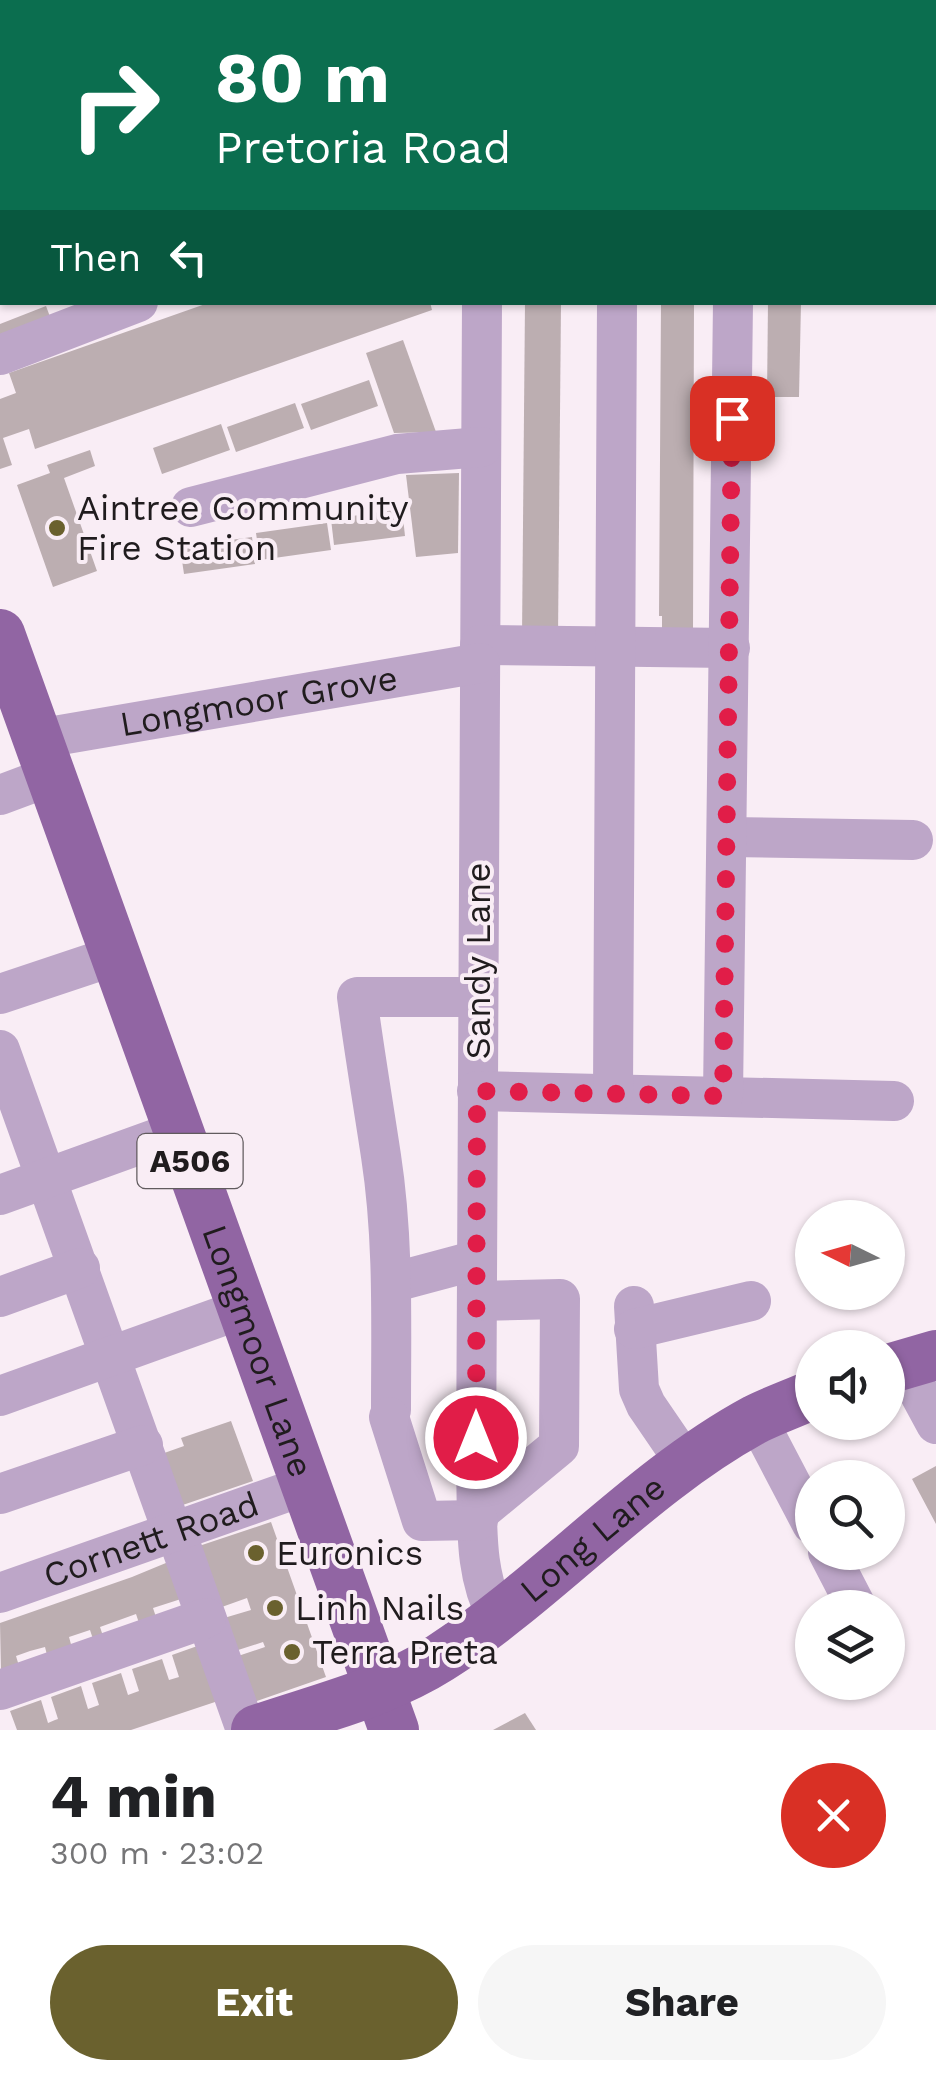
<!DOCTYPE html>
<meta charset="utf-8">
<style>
:root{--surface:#fff;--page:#f6f6f6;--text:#202124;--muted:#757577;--accent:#6a612e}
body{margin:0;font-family:"Work Sans",sans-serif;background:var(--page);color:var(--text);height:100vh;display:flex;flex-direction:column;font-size:38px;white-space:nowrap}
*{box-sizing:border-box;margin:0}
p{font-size:32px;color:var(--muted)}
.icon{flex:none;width:55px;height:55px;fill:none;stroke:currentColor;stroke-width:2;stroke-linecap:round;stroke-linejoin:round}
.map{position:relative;height:1730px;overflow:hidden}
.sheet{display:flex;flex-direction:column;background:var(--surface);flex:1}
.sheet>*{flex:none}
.banner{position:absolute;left:0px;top:0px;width:938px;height:305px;box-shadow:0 2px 8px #0004;background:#0b6e4f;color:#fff;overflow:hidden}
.needle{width:65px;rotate:275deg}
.buttons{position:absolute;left:795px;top:1200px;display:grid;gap:20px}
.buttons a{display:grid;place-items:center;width:110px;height:110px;border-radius:50%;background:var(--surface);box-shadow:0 2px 8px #0004;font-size:50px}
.pin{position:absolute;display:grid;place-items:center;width:85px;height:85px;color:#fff;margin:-42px;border-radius:20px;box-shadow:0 5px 15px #0006}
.me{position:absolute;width:110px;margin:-55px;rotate:0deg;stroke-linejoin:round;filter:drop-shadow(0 0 8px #0008)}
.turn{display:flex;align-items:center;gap:35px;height:210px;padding:0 50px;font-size:45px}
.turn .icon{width:130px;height:130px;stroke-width:2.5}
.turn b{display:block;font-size:70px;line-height:85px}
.then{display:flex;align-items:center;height:95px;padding:0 50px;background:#0003;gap:20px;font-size:38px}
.round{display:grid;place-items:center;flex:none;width:105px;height:105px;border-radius:52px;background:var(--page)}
.summary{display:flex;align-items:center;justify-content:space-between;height:170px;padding:0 50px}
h1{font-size:60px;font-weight:700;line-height:75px}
.action{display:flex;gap:20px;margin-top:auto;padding:20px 50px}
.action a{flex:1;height:115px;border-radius:60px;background:var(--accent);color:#fff;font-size:40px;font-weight:700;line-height:115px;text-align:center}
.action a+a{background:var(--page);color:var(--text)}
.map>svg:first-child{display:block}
</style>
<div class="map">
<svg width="936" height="1730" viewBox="0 0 936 1730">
<rect width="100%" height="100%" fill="#f9edf5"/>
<g fill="#bcaeb1">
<path d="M211,302H430L432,310L35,449L29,429L3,438L12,465L0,469V399L16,393L9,373Z"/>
<path d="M525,302H561L558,637H522Z"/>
<path d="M661,302H694L693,632L662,637V616H659Z"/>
<path d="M768,302H801L799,397H767Z"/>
<path d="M46,306L52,322L0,342V324Z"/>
<path d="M403,340L436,432L394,433L366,353Z"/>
<path d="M369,380L378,406L311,430L301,404Z"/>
<path d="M295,403L304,428L236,452L227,427Z"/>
<path d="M221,424L230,450L162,474L153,448Z"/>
<path d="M90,450L95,466L64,478L97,571L53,587L17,485L50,473L47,465Z"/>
<path d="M459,473L458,553L416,557L406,475Z"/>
<path d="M402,509L405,536L334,545L331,519Z"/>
<path d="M327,523L331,550L260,560L256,533Z"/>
<path d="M252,537L255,564L184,574L180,547Z"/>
<path d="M231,1421L253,1481L171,1509L153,1457L184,1446L181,1438Z"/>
<path d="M936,1466V1524L912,1479Z"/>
<path d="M271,1522L326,1677L254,1702L238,1656L265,1647L263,1642L235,1651L224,1618L251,1610L247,1598L219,1608L193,1548Z"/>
<path d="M178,1558L181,1599L153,1608L156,1617L139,1623L136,1614L100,1627L103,1636L93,1639L90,1630L69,1637L72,1648L47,1655L45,1647L30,1651L16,1656L19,1666L1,1671L0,1623L132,1577Z"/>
<path d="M203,1644L227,1698L131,1730H17L10,1711L41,1700L48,1723L55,1720L58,1719L51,1697L81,1686L88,1709L99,1705L92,1683L121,1673L128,1695L139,1691L132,1669L162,1659L169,1680L179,1677L172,1655Z"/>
<path d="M525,1713L536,1730H493Z"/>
</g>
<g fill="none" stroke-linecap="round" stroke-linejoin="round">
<g stroke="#bda6c8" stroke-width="40">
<path d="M484,2V0"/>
<path d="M619,2V0"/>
<path d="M736,2V0"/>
<path d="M482,302L476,1472C478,1520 473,1573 497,1616"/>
<path d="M0,355L138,302"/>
<path d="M191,507L397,454L481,447"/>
<path d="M480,645L730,648"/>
<path id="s1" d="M37,739L480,663"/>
<path d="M0,795L51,776"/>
<path d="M728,837L913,840"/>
<path d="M0,994L117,955"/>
<path d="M0,1050L173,1533"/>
<path d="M477,1091L894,1101"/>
<path d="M613,1093L617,302"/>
<path d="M723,1096L733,302"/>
<path d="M0,1195L180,1130"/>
<path d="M391,1283L477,1260"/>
<path d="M0,1297L80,1268"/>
<path d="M477,1301L560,1299L559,1446L478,1513"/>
<path d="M634,1306L639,1389L646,1405L687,1465"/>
<path d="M634,1329L751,1301"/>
<path d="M903,1363L936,1424"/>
<path d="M0,1396L242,1309"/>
<path d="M391,1410C391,1326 394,1240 381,1156C373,1103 364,1050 357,997H478"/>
<path d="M389,1417L422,1521L478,1520"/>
<path d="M757,1419L812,1524"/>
<path d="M0,1494L143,1445"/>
<path d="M176,1532L246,1730"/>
<path d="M828,1552L857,1608"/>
<path id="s2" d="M0,1593L304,1486"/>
<path d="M0,1690L206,1618"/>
</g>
<g stroke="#9165a3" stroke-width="50">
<path id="s3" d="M0,634L394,1730"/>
<path d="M888,1369L936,1355"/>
<path id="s4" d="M256,1730C317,1709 385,1693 440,1658C550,1587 641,1481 756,1419C774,1410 794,1403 812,1395"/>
</g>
</g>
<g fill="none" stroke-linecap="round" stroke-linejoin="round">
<path stroke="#e11d48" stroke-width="18" stroke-dasharray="0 32.4" d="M476,1438L477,1091L723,1096L732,418"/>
</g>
<g fill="#6a612e" stroke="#f9edf5" stroke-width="4">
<circle cx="57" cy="528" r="10"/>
<circle cx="256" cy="1553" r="10"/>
<circle cx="275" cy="1608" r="10"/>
<circle cx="292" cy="1652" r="10"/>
</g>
<g text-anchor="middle" stroke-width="8" stroke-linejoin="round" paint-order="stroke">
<rect fill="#f9edf5" stroke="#615b5e" stroke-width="2.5" x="137.5" y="1134" width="105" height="54" rx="8"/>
<g font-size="32" font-weight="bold" fill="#201c1e">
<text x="190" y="1172">A506</text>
</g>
<g font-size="35" fill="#201c1e" stroke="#f9edf5" text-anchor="start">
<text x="77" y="520">Aintree Community<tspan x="77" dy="40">Fire Station</tspan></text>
<text x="276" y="1565">Euronics</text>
<text x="295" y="1620">Linh Nails</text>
<text x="312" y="1664">Terra Preta</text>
</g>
<g font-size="35" fill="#201c1e" stroke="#f9edf5">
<text dy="12" stroke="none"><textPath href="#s1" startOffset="225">Longmoor Grove</textPath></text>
<text transform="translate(478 961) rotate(-90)" y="12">Sandy Lane</text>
<text dy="12" stroke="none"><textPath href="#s3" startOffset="762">Longmoor Lane</textPath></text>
<text dy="12" stroke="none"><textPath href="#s4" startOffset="392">Long Lane</textPath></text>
<text dy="12" stroke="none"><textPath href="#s2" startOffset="160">Cornett Road</textPath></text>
</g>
</g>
</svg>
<div class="buttons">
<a><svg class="needle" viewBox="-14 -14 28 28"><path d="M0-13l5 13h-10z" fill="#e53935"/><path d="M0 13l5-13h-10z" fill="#757577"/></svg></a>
<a><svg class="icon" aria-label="sound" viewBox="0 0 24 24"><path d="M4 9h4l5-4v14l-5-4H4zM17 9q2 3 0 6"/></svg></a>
<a><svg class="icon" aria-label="search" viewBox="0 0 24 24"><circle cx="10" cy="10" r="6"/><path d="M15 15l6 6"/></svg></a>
<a><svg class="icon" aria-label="layers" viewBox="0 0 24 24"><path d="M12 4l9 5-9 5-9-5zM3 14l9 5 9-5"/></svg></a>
</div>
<div class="pin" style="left:732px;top:418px;background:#d93025"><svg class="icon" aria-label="arrive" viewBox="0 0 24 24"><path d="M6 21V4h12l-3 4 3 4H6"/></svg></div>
<svg class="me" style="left:476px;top:1438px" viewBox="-20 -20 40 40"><circle r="17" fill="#e11d48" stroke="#fff" stroke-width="3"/><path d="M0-11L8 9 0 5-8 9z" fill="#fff"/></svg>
<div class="banner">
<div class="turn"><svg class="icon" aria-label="right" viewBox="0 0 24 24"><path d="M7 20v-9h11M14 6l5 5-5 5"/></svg><div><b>80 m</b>Pretoria Road</div></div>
<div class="then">Then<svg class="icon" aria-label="left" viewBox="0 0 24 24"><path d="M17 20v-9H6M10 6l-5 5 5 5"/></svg></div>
</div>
</div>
<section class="sheet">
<div class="summary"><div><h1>4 min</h1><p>300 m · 23:02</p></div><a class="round" style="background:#d93025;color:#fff"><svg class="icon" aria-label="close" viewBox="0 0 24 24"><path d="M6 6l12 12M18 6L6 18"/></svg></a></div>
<div class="action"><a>Exit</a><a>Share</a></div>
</section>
